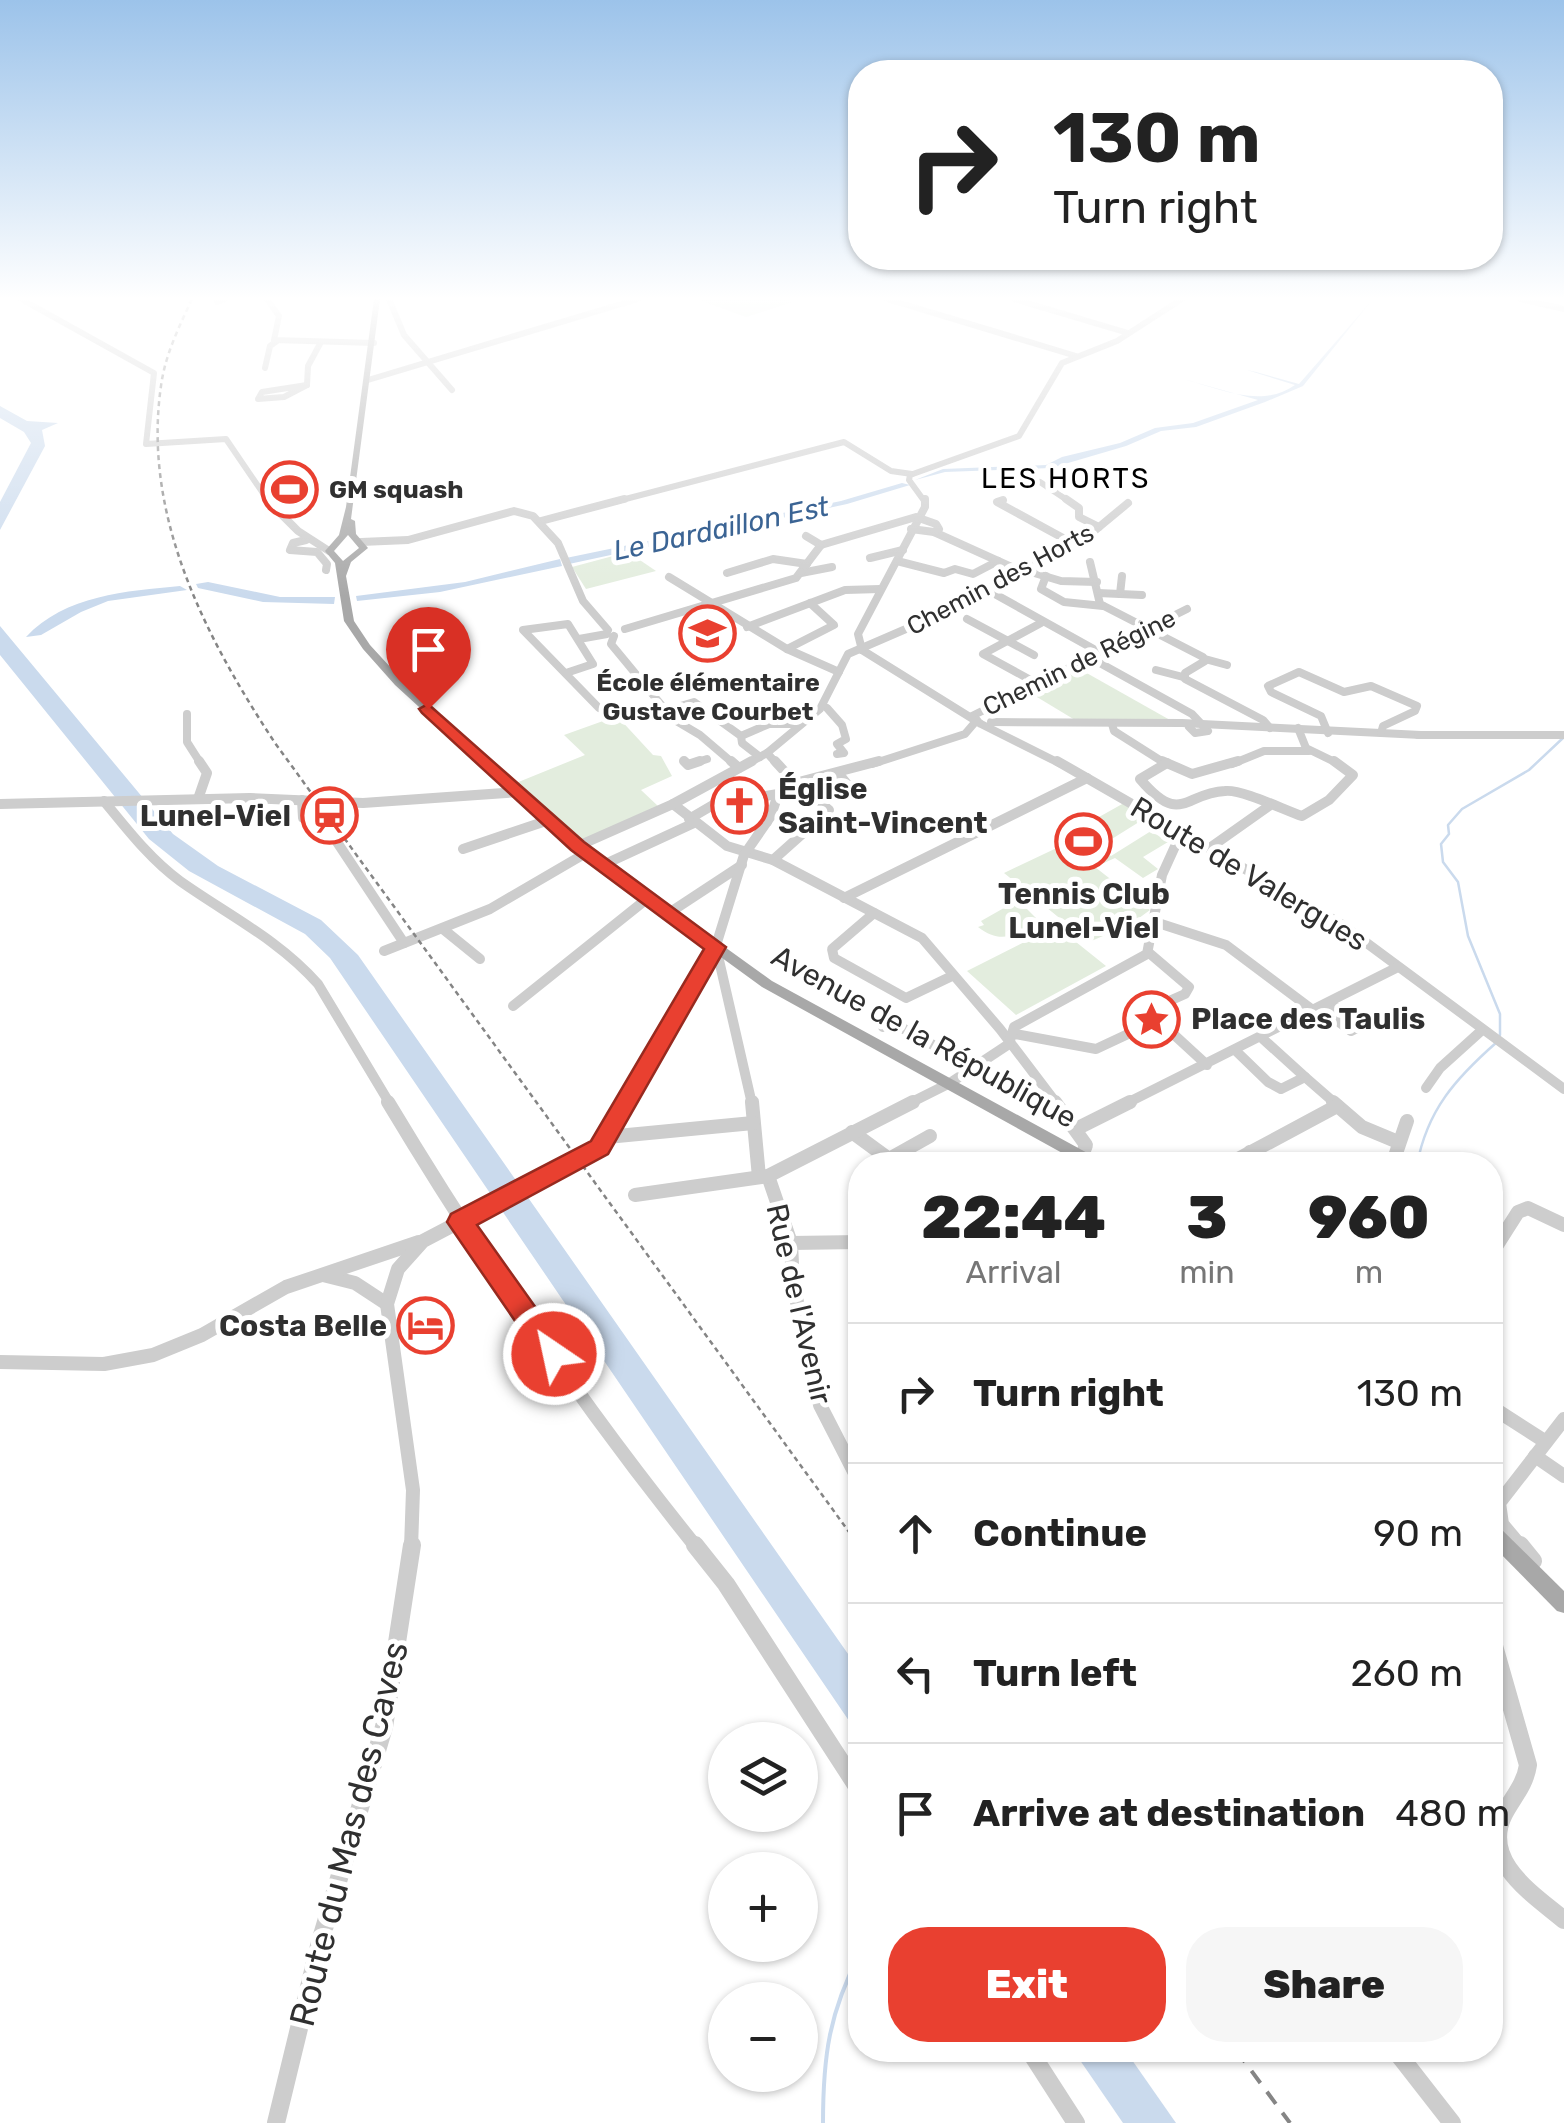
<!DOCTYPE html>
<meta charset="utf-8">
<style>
:root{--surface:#fff;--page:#f6f6f6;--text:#222;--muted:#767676;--line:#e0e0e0;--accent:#e94030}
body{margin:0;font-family:Rubik,sans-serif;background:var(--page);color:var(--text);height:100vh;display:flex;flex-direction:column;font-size:38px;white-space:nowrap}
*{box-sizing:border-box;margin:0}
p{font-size:32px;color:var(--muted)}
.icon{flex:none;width:55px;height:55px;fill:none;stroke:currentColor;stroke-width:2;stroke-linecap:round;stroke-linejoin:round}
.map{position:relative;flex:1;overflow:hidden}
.side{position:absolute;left:848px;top:1152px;width:655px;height:910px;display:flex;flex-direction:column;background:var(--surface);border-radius:40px;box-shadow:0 2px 8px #0004}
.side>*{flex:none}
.hud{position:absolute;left:848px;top:60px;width:655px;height:210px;border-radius:40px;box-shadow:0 2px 8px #0004;background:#fff;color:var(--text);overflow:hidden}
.buttons{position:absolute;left:708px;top:1722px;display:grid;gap:20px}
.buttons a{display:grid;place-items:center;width:110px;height:110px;border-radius:50%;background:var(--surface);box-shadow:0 2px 8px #0004;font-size:50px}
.pin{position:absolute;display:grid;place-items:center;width:85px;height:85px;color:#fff;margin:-102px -42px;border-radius:50% 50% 50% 0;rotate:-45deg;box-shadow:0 0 10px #0007}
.pin .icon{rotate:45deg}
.me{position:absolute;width:110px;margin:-55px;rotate:326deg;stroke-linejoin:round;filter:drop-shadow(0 0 8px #0008)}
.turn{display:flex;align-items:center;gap:35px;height:210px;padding:0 40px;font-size:45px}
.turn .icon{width:130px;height:130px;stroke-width:2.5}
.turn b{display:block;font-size:70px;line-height:85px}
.eta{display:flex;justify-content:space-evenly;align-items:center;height:170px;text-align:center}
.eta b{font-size:60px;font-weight:800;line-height:70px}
.action{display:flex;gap:20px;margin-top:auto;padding:20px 40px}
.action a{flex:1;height:115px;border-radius:40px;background:var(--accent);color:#fff;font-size:40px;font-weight:800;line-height:115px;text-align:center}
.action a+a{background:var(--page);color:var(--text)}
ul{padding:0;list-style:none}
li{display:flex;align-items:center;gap:30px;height:140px;padding:0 40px;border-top:2px solid var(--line)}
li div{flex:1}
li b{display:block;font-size:38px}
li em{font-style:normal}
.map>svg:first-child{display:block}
</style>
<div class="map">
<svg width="1564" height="2123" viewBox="0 0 1564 2123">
<rect width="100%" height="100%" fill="#fff"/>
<g fill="#e3edde">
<path d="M696,299H785L793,302L746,317Z"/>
<path d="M628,552L656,571L586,589L572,567Z"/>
<path d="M1076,667L1170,720H1075L1027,691Z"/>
<path d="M617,716L653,755L661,756L672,776L641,790L659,807L580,842L576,833L566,830L516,783L585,755L564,735Z"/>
<path d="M1124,803L1147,817L1099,847L1111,856L1151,831L1168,842L1143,857L1158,869L1143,878L1115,858L1095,867L1150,910L1131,924L1089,942L1004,873L1063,845L1058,840Z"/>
<path d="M1011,904L1027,909L1037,919L1034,926C1011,937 999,943 978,927L984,925L981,921Z"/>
<path d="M1056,926L1106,966L1016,1015L967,971Z"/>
</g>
<g fill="#cadaed">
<path d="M1325,299L1256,372L1299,384L1373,299L1303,386L1265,402L1196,427L1161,431L1126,446L1051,468L945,472L915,480L943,469L1046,465L1062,457L1120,443L1155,428L1193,423L1258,400L1183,379C1221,389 1261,409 1295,385L1247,370L1256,372Z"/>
<path d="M0,406L27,421L58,423L42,430L45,446L0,530V502L31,443L24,432L0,418Z"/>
<path d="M902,483L910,485L847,504L569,564L566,558L841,501Z"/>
<path d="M560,559L562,566L440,592L357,601L356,596L465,582Z"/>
<path d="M208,582L280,597H335L334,604L263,602L198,588L196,584Z"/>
<path d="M180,586L187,590L108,601L81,612L41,635L26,637C65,595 127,591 180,586Z"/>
<path d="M0,626L173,834L218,866L321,920L358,955L860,1671V1737L330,958L305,934L189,871L149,839L0,655Z"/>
<path d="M1073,2050H1125L1176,2123H1123Z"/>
</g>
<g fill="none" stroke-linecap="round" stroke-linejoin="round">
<g stroke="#cadaed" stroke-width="2.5">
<path d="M1500,1035V1014L1468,936L1458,882L1443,862L1441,844L1449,834L1448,825L1462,809L1529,770L1563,738"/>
<path d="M1417,1165C1427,1110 1456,1078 1497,1042"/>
</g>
<path stroke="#cadaed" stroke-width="4" d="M823,2123C823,2056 829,2013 860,1953"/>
<g stroke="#cdcdcd" stroke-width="6">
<path d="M21,299L154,373L146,444L226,439L269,502"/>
<path d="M267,299L279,316L274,340L374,343"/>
<path d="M389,299L404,335L452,390"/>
<path d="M887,299L1076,356"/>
<path d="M1014,299L1128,333"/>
<path d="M1520,299L1564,309"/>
<path d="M217,302L225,299"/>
<path d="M265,368L270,346L277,341"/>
<path d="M368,380L638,299"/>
<path d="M307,385L308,366L321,342"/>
<path d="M307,385L284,397L258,399L262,392Z"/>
<path d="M1040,482L1070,502"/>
<path d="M614,502L844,442L891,471L912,474"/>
<path d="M925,502L909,480L910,475L1019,436L1062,363L1117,341L1182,299"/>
<path d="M997,502L1003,500"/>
</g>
<g stroke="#cdcdcd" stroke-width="8">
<path d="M266,499L298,531L329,551"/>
<path d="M1066,499L1079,508V517L1099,527"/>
<path d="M1003,500L997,502L1074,544"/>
<path d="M541,521L624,499"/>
<path d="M911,529L934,532L1018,570"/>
<path d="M806,536L821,545"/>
<path d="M306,540L293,543L290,550L317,552L327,564L326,570"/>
<path d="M361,542L408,540L514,511L533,516L558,543L583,601L608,630"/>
<path d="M821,545L916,517L936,524L939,529L934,532"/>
<path d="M870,558L903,550"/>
<path d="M897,561L944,573L955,569L973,574L998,561"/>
<path d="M1090,562L1100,604L1203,657L1205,661L1185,673V679L1263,720L1270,728"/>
<path d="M1021,569L1061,581L1097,582"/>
<path d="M727,573L773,559L807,564"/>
<path d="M801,573L832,567"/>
<path d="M1046,576L1041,589L1064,602L1103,606"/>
<path d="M669,577L787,649L839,672"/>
<path d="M984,588L1099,652"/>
<path d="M1098,593L1142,595"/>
<path d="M1120,594L1122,576"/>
<path d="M967,619L1034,655"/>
<path d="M747,627L845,590L880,589"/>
<path d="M625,629L796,578L821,545"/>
<path d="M614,636L611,644L673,719L700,735L734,764"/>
<path d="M579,639L607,634"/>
<path d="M787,649L834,625L810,603"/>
<path d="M862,650L981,724L1061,764"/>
<path d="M862,650L858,634L925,507V499"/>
<path d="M1089,657L1192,714L1208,731L1195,733L1189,727"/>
<path d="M1205,659L1227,665"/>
<path d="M1156,670L1183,677"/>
<path d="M566,673L593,664L568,624L523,630L599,708"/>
<path d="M1036,683L983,654L1041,623"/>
<path d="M827,708L842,725L846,739L837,744L844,753L837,754"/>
<path d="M667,710L694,702L741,736L742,743L760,757"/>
<path d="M187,714V742L201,764"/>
<path d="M972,716L1187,609"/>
<path d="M991,722L1182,723L1421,735"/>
<path d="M1112,724L1114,731L1166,764"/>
<path d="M1298,728L1306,748L1339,764"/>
<path d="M1328,733L1321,716L1271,692L1268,686L1299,672L1344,692L1371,686L1417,706L1415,711L1383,726L1381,733"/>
<path d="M1418,735H1564"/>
<path d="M741,736L769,724H799"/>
<path d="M767,753L777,764"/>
<path d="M684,761L687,764"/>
<path d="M692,764L707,759"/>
<path d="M747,764L767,753L820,709L848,654L929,619L1087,537L1128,503"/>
<path d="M872,764L965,734L977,720"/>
<path d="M1232,764L1264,751H1309"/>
</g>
<g stroke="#cdcdcd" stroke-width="10">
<path d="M684,761L688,765L700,761"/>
<path d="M731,761L739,768"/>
<path d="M775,761L795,783"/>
<path d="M1057,761L1341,924L1564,1089"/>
<path d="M1162,761L1192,774L1238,761"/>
<path d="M1167,763L1140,779C1181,827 1184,793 1225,791C1242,789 1284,810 1302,816L1329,800L1353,775L1334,761"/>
<path d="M839,774L851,789"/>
<path d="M198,799L207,773L199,761"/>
<path d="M302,800L303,818L329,830L404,943"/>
<path d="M104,801C127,829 150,859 180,881C228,915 278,939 318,984L390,1104"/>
<path d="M0,804L250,798L363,803L519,792"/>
<path d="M673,804L727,846L773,860L922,938L1000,1029L1057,1104"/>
<path d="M743,813L767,822"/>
<path d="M689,819L730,795L753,798L778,794L795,783L879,761"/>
<path d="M578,846L673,804L752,761"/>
<path d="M1211,847L1269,806"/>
<path d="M463,849L549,820"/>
<path d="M773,860L829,810L816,799V794L827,791L835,796"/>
<path d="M603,865L694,823"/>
<path d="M844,898L1087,778"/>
<path d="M669,913L742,865"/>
<path d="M874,913L832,949L834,958L906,998L952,976"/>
<path d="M1155,922L1226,945L1314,1011"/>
<path d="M443,929L480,959"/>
<path d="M716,947L752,1104"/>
<path d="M384,951L490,909L586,853"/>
<path d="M1148,952L1189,987L1185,994L1158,1006V1020L1207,1065"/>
<path d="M513,1006L648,898"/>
<path d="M1320,1008L1351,1031L1361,1026L1330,1003"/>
<path d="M883,1027L895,1024L973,1067"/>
<path d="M1015,1034L1096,1049L1158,1020"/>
<path d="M1009,1044L1014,1027L1147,954L1162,875L1182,831"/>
<path d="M1236,1051L1268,1082L1281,1089L1305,1077L1263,1039"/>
<path d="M1305,1077L1336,1104"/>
<path d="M1426,1088L1440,1068L1481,1031"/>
<path d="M625,1104L714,952L744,855L771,816L778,794"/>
<path d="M908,1104L950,1083L1009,1044"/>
<path d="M1125,1104L1398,967"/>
</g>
<g stroke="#cdcdcd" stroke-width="14">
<path d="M388,1102C481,1257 583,1407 697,1548"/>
<path d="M752,1102L759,1177"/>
<path d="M1055,1102L1086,1145L1082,1156"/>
<path d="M1333,1102L1362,1127L1398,1142"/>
<path d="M1076,1129L1130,1102"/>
<path d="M852,1132L897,1165"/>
<path d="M607,1137L753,1123"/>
<path d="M1250,1152L1269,1165"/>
<path d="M889,1159L930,1136"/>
<path d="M1227,1165L1337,1106"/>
<path d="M1392,1165L1407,1121"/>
<path d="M768,1176L791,1243L793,1284L820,1405L860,1483"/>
<path d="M635,1195L768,1176L913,1102"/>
<path d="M791,1243L860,1242"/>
<path d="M1490,1256L1518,1212L1528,1208L1564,1225"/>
<path d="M323,1275L355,1283L387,1304"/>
<path d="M0,1362L104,1364L153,1355L202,1335L286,1287L419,1242"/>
<path d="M1490,1406L1546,1442"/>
<path d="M1535,1456L1564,1476"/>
<path d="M411,1548L413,1490L387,1304L398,1269L423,1241L600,1148L627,1102"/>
<path d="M1522,1548L1502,1524L1499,1503L1564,1419"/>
</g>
<g stroke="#cdcdcd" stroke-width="18">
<path d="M695,1545L726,1584L860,1791"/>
<path d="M1520,1545L1533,1561"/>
<path d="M1490,1632L1528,1765C1525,1785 1513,1797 1504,1814C1480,1861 1533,1894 1564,1920"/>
<path d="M1029,2050L1076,2123"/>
<path d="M1395,2050L1452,2123"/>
<path d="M276,2123L320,1942L384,1727L412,1545"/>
</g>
<g fill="#a8a8a8" fill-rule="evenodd">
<path d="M374,299H380L351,519L355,521L356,534L368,548L351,562L346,576L354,621L370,645L403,681L590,850L772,981L1102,1161L1104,1165H1084L762,987L582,856L395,685L363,649L344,621L335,563L325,551L339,535L346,507ZM348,535L359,548L343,561L334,551Z"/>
<path d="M1490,1521L1496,1524L1564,1591V1613L1557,1611L1490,1543Z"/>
</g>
<path stroke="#858585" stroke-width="2.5" stroke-dasharray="5 4" stroke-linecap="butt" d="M192,299C179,327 165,355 161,386C142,516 206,638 275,743L860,1547"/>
<path stroke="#858585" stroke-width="4" stroke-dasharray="15 11" stroke-linecap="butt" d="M1236,2050L1290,2123"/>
</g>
<linearGradient id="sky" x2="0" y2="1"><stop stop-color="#9cc3ea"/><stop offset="0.5" stop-color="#fff"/><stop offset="1" stop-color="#fff" stop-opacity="0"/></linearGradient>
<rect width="1564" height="597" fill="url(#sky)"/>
<path fill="#e94030" stroke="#972a1f" stroke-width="2.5" d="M428,704L584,842L726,947L608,1154L477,1225L563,1346L567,1354L563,1363L554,1367L544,1363L447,1222L451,1214L591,1141L704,949L571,850L422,713L419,709Z"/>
<defs>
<symbol id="stadium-ring" viewBox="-11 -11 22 22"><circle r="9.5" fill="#fff" stroke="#e94030" stroke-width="1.5"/><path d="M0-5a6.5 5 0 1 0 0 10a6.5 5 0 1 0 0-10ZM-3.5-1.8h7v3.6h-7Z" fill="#e94030"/></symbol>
<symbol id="school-ring" viewBox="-11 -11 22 22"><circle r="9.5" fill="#fff" stroke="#e94030" stroke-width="1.5"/><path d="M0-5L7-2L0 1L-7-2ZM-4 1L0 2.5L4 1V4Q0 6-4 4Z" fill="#e94030"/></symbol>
<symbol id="church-ring" viewBox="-11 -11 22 22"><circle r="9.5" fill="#fff" stroke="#e94030" stroke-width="1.5"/><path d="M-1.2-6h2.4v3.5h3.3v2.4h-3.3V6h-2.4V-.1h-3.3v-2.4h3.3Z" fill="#e94030"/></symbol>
<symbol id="station-ring" viewBox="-11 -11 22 22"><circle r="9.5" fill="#fff" stroke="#e94030" stroke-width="1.5"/><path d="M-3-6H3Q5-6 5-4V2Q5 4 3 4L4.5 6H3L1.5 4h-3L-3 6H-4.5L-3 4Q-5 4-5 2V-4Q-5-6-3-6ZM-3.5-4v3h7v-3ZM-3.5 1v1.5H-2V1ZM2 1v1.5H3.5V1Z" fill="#e94030"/></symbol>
<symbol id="sight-ring" viewBox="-11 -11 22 22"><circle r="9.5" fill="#fff" stroke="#e94030" stroke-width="1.5"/><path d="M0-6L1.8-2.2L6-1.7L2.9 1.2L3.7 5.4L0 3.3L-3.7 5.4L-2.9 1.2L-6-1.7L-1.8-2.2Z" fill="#e94030"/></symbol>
<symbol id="hotel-ring" viewBox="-11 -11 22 22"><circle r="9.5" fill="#fff" stroke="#e94030" stroke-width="1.5"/><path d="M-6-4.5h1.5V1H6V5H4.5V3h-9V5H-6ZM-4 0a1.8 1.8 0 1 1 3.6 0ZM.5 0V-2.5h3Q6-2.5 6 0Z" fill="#e94030"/></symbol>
</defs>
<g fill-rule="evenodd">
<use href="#stadium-ring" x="258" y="458" width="63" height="63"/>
<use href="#school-ring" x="676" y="602" width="63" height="63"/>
<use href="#church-ring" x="708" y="774" width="63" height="63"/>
<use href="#station-ring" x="298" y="784" width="63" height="63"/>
<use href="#stadium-ring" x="1052" y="810" width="63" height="63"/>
<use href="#sight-ring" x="1120" y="988" width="63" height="63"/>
<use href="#hotel-ring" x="394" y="1294" width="63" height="63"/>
</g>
<g text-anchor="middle" stroke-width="10" stroke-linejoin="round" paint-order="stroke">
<g font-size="25" font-weight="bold" fill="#303030" stroke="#fff" text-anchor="start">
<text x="329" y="498">GM squash</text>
<text x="708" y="691" text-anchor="middle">École élémentaire<tspan x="708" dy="29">Gustave Courbet</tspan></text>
</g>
<g font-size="25" fill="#303030" stroke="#fff">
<text transform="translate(1000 579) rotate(-28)" y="9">Chemin des Horts</text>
<text transform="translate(1079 662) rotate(-26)" y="9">Chemin de Régine</text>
</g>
<g font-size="28" letter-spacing="2.5" fill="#000" stroke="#fff">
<text x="1066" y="488">LES HORTS</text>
</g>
<g font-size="28" font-style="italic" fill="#3b6494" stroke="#fff">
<text transform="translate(721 528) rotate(-12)" y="10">Le Dardaillon Est</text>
</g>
<g font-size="30" font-weight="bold" fill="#303030" stroke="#fff" text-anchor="start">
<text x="778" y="799">Église<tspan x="778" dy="34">Saint-Vincent</tspan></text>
<text x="291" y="826" text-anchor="end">Lunel-Viel</text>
<text x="1084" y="904" text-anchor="middle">Tennis Club<tspan x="1084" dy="34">Lunel-Viel</tspan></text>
<text x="1191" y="1029">Place des Taulis</text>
<text x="387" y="1336" text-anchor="end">Costa Belle</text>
</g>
<g font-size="30" fill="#303030" stroke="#fff">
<text transform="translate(1249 874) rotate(31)" y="10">Route de Valergues</text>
<text transform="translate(924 1037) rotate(29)" y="10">Avenue de la République</text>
<text transform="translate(799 1304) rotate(77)" y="10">Rue de l'Avenir</text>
</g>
<g font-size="35" fill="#303030" stroke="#fff">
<text transform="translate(349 1834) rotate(-76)" y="12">Route du Mas des Caves</text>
</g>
</g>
</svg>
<div class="buttons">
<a><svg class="icon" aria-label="layers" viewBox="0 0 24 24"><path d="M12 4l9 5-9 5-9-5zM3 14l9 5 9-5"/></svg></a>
<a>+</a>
<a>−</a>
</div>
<div class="pin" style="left:428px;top:709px;background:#d93025"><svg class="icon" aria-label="arrive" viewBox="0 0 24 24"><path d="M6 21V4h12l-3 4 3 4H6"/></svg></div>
<svg class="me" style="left:554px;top:1354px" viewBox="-20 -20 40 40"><circle r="17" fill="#e94030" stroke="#fff" stroke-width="3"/><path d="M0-11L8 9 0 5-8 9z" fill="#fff"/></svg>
<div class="hud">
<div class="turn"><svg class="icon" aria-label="right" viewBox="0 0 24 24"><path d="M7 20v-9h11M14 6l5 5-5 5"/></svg><div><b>130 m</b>Turn right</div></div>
</div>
<section class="side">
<div class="eta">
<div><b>22:44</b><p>Arrival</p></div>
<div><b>3</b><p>min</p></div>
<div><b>960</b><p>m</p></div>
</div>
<ul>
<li><svg class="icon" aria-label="right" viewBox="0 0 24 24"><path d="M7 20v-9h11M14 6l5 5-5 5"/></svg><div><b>Turn right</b></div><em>130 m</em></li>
<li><svg class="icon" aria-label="ahead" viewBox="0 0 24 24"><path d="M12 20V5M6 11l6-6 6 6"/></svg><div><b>Continue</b></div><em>90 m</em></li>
<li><svg class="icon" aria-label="left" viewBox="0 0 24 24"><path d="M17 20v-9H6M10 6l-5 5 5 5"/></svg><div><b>Turn left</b></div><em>260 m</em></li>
<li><svg class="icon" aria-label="arrive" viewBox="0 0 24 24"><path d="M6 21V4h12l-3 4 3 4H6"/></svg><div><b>Arrive at destination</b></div><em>480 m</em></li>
</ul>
<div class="action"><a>Exit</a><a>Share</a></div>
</section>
</div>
